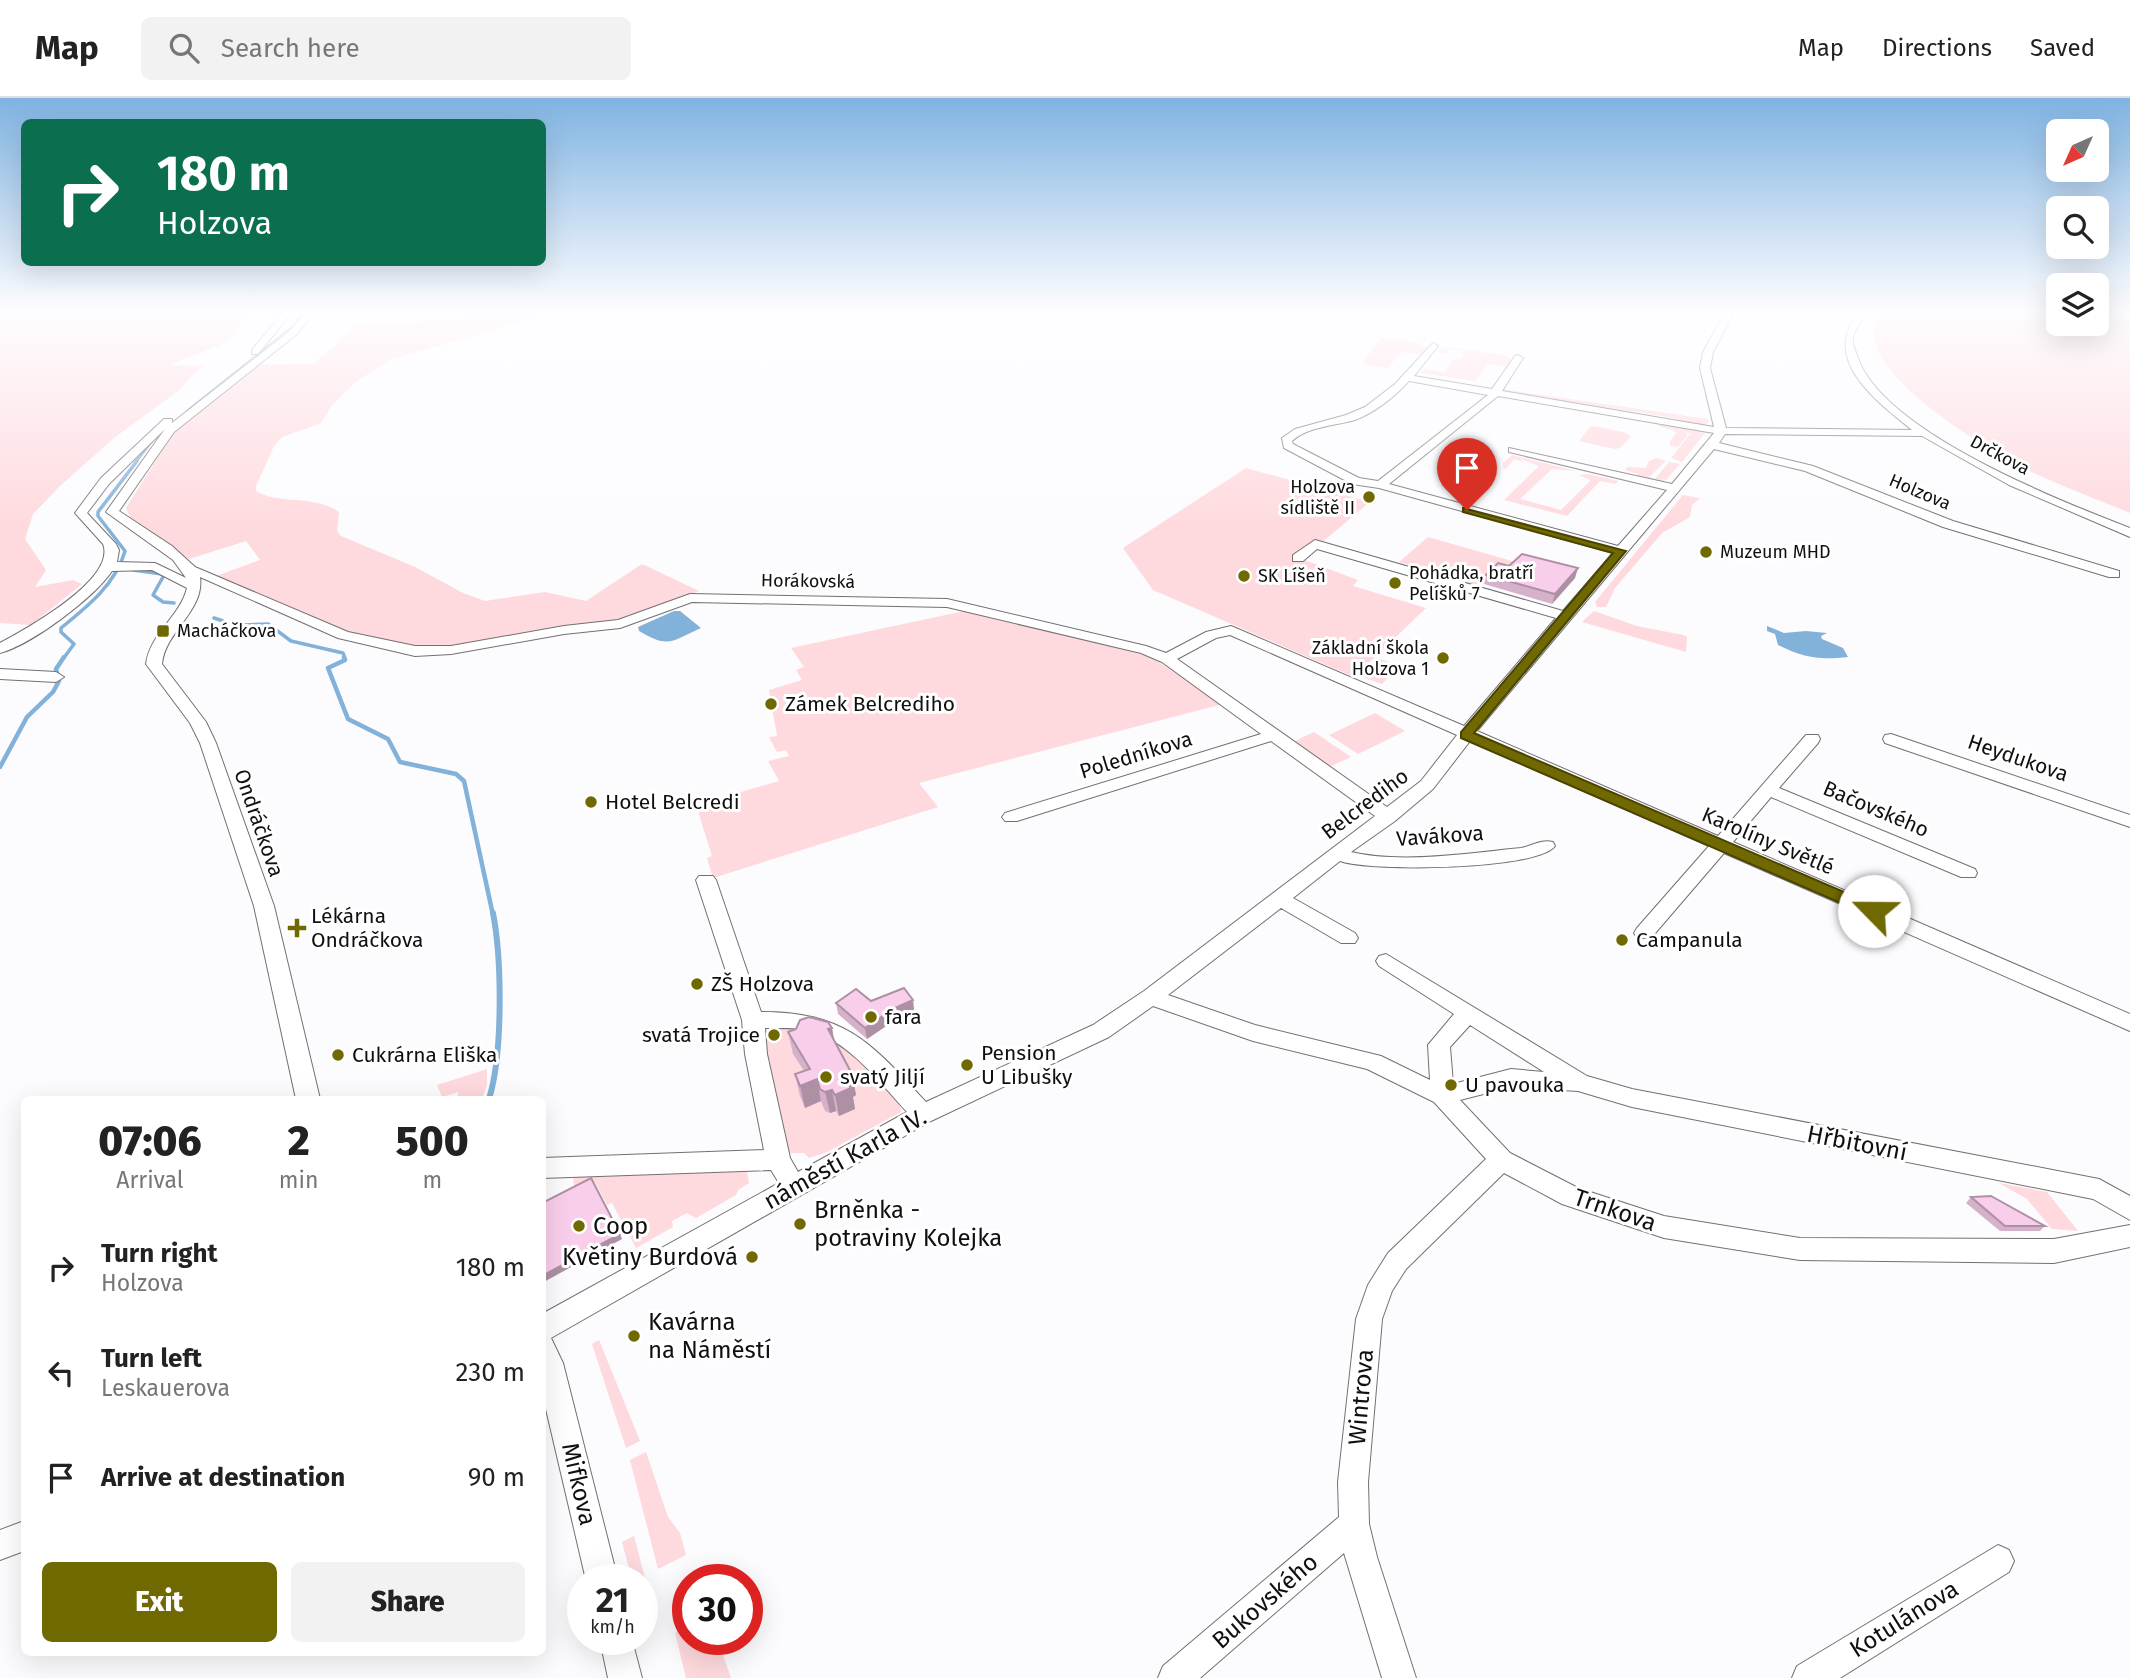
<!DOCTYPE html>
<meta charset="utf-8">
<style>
:root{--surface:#fff;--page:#f2f2f2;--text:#222;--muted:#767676;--line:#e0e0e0;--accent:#706800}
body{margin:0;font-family:"Fira Sans",sans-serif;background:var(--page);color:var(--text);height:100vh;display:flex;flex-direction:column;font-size:26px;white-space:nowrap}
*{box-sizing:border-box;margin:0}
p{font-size:23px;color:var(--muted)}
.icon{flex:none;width:38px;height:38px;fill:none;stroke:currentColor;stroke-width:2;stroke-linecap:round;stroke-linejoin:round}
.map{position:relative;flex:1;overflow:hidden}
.panel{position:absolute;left:21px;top:998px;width:525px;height:560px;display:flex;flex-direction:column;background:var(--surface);border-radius:10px;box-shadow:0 7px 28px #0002}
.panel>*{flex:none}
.hud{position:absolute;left:21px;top:21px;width:525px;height:147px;border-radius:10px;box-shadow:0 7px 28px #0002;background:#0b6e4f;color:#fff;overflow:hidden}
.needle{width:46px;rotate:225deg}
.controls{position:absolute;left:2046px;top:21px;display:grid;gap:14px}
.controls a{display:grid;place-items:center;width:63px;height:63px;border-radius:10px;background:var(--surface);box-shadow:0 7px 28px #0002;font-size:35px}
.speed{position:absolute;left:567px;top:1466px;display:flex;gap:14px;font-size:35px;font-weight:700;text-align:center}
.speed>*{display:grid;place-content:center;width:91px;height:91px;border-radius:50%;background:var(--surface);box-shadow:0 7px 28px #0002;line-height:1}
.speed small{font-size:18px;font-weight:400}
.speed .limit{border:10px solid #d22;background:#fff;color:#111}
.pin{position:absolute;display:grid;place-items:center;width:60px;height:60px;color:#fff;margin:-72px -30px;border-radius:50% 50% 50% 0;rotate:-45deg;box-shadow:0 0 7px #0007}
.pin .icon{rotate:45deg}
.me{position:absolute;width:77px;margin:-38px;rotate:293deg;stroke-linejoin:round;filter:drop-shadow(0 0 5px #0008)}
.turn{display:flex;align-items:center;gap:24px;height:147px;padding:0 21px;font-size:32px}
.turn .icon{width:91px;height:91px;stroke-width:2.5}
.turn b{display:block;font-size:49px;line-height:60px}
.eta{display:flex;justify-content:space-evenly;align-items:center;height:119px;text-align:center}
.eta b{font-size:42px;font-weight:800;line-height:49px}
.cta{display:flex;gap:14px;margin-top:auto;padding:14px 21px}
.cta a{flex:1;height:80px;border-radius:10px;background:var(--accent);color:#fff;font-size:28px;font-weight:800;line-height:80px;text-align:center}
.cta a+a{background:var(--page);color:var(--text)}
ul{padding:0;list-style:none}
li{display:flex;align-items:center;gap:21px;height:105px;padding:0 21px}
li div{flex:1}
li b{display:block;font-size:26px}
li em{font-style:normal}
header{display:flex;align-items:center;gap:42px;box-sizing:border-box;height:98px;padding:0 35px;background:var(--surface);border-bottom:2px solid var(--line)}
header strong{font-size:33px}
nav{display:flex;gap:38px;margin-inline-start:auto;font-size:24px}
.search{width:490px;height:63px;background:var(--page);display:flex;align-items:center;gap:18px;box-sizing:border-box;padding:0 24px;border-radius:10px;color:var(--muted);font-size:26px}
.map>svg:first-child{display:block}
</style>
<header>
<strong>Map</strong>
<div class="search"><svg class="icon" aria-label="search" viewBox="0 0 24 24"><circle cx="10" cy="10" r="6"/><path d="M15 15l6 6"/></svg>Search here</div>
<nav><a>Map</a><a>Directions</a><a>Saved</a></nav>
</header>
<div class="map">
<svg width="2130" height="1580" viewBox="0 0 2130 1580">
<rect width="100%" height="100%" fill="#fcfbfe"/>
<g fill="#fed9dd" fill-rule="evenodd">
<path d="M0,213H248L230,243L169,267L206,268L199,270L178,293L114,340L60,388L33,416L25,441L46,472L35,489L73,482L82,486L31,527L0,525Z"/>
<path d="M488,213H558L389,262L356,284L333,306L321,325L282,339L274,348L256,388V393C277,407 313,396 339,414L337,433L341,438L415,469L463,495L485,503L545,494L586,503L642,466L699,493L634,520L459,548L427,551L349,535L213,479L260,462L246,443L189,461L131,421L126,410L172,337L259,267L313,266L358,227L417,225L421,220H456Z"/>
<path d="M1886,213H2058V226H2096L2097,215L2130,222V415C2099,402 2067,390 2036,376C1994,356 1883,290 1875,242C1873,231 1880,221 1886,213Z"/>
<path d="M1381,240L1420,245L1427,251L1422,257L1401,254L1388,270L1408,273L1366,267L1363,263Z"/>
<path d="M1450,250L1506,257L1513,262L1509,269L1487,266L1476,283L1420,275L1424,271L1445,274L1454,261L1462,260V253L1448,251L1446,256L1437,254L1440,251Z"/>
<path d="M1502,291L1708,321V325L1703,327L1679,323V321C1621,310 1563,305 1505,294Z"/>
<path d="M1662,325L1705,335L1682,364L1671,360L1690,336L1684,333L1688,337L1678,349L1670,348V343L1676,335L1673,332L1658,328Z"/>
<path d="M1594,328L1623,334L1631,338L1620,350L1615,351L1579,343L1590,329Z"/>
<path d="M1512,357L1576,373L1552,371L1520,401L1561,412L1591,382L1579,377L1589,376L1618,383L1616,386L1600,383L1567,418L1504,402L1539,368L1519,360L1524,364L1514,361L1506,371L1503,370V365Z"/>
<path d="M1656,360L1666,363L1649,379L1655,381L1669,364L1680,366L1666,382L1661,381L1665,383L1663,386L1636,379L1638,376L1625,372L1627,369L1646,370L1648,364Z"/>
<path d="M1246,370L1370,404L1302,461L1358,482L1353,488L1426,510L1354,579L1153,492L1123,450Z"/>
<path d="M1683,397L1700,400L1692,407L1690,419L1662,435L1615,490L1606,509H1597L1595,504Z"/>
<path d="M1428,439L1519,465L1484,486L1476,487L1399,464Z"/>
<path d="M969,512L1151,559L1223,606L919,685L938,709L713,780L707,760L712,758L696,707L779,683L768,663L789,658L786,652L777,654L769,639L777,638L769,592L802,582L796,572L804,569L791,550Z"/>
<path d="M1594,513L1637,528L1683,537L1687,539L1686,554L1582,524Z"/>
<path d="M1377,560L1400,568L1382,586L1359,578Z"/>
<path d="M1375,615L1405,633L1358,656L1329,637Z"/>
<path d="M1314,634L1351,659L1327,670L1291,645Z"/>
<path d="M776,929L778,932C830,917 869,973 900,1005L901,1014L825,1055L809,1060L804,1055H790L784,1045L785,1035L776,1014L763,938L766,937L765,933ZM793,956L845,982L853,978L858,987L849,991L853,1000L823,1002Z"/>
<path d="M487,971V987L482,1001H458V994L442,999L437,987Z"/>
<path d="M747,1073L749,1085L738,1092L736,1097L696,1120L687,1115L672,1123L673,1129L636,1150L612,1105L607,1107L595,1084L575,1093L572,1075Z"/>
<path d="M1999,1085L2047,1094L2078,1133L2052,1131L2027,1101Z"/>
<path d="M599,1242L640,1343L626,1350L592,1246Z"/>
<path d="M646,1354L668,1419L680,1435L686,1457L658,1471L630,1362Z"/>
<path d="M634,1438L645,1480L632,1482L622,1444Z"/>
<path d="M688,1527V1542H718L731,1580H686L675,1535Z"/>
</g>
<g fill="#82b1d9">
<path d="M674,513H680L701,530C672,543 669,551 639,533L638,529Z"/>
<path d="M1767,528L1784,535L1806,533L1827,535L1821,538L1822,541L1843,550L1848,559C1818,562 1805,560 1778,547L1775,536L1767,533Z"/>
</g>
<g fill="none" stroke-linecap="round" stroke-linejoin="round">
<g stroke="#82b1d9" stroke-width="2.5">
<path d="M187,313L292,229L304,213"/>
<path d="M135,365L153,342"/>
</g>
<g stroke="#82b1d9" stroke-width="3.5">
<path d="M133,472L162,476L163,479L153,497L163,504L174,505"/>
<path d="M214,520L223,523"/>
<path d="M244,527L268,526L291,543L343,555L345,561"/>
<path d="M63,561L74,546L61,534V530C87,509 116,486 125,453L98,418V414L137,363"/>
</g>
<g stroke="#82b1d9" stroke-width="4.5">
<path d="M344,559L345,562L328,570L348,621L388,641L400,664L456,676L464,683L493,817"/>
<path d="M0,669L27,619L53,594L59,583L56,571L64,559"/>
</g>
<path stroke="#82b1d9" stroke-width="6" d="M489,1001C503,956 502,862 493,815"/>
<defs>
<g id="minor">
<path d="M284,213H293L258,256H252V252Z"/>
<path d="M307,213H316L297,236L174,334L119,413L172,448L195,469L348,534L415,548H451L564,528L618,522L690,496L947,501L1146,548L1166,555L1206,534L1231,528L1464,628L1556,520L1317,451L1303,463H1293V457L1315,442L1563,513L1613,455L1379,390L1352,386L1284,350L1282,340L1295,331L1346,317L1365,309L1395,286L1433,245L1438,248L1414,278L1492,291L1515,258L1518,257L1523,260L1502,293L1714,329L1700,270L1703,254L1726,213H1735L1713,254L1710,270L1726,330L1912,332C1877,304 1817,259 1861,213H1870C1863,221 1855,229 1853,240C1852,247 1856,254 1858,260C1884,334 2060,403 2130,430V439L2009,387L1922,338L1725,336L1719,345L1813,368L1953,423L2119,473V479H2109L1943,429L1805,373L1714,351L1477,633L1718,738L1806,637H1818L1820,641L1818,645L1779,690L1975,771L1977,775L1975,779H1961L1771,699L1733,744L2130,916V933L1724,755L1651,840H1637L1634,835L1637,830L1709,748L1470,643L1433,691L1395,723L1351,754C1401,766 1470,755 1521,750C1532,748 1541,741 1553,744L1555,748C1538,772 1370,774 1340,763L1293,800L1355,835L1358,840L1355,845H1341L1281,810L1168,897L1255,927L1381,958L1430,982L1428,947L1454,916L1379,868L1376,863L1379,858L1386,856L1587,978L1632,991L2099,1081L2130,1098V1122L2093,1101L1632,1009L1578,993L1511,989L1460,1002L1510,1055L1578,1090L1664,1118L1800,1140L2054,1141L2130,1127V1149L2054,1165L1800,1162L1664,1140L1562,1106L1504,1075L1406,1171L1392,1193L1382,1221L1368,1384L1369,1426L1377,1459L1416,1580H1382L1344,1455L1200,1580H1158L1163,1568L1339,1419L1338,1384L1356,1221L1368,1187L1388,1155L1486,1061L1434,1004L1367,971L1253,943L1153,908L1109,939L931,1023L551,1240L563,1265L618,1482H586L542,1294V1216L779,1085L771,1072L542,1080V1060L764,1052L745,956L742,922L696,782L699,778H713L716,782L761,914C846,914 871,945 926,1004L1093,927L1144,893L1375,718L1271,643L1017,723H1005L1002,719L1005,715L1261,636L1162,564L1141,555L947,509L692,504L620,530L564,536L451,556L415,558L338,540L200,479C205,513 165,533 162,566L206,624L216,645L274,808L320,1001H296L254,808L200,645L190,625L146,566C150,535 180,519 187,490L152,472L112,473C94,500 31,547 0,555V545C26,531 117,481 103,446L75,415L101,380L164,321H172V325L291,232ZM1409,283L1488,297L1378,383L1359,380L1293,346L1292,343C1309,328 1334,328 1355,322C1376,314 1394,299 1409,283ZM1498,298L1714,335L1672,386L1509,350V354L1667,392L1618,448L1389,386ZM165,331L106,414L173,462L186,480L155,465L117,464L119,452L116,446L87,415L109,386ZM1230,537L1457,637L1421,683L1387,709L1177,561L1216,540ZM1470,927L1544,974L1511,971L1453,986L1450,949ZM765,930C780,930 799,929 815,934C852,947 881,986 907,1014L798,1074L790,1060L767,956Z"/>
<path d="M0,571L56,574L64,579L56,584L0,581Z"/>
<path d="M1891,636L2130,717V729L1885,645L1883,641L1885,637Z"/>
<path d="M24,1423V1453L0,1462V1432Z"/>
<path d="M1998,1447L2009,1452L2014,1463L2009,1474L1840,1580H1792L1797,1568Z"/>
<path d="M600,1542H632L642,1580H608Z"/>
</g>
</defs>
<use href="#minor" stroke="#727073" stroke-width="2"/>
<use href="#minor" fill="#fff" fill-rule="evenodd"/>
</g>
<g fill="#d6b1ca">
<path d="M1509,468L1575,480L1552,506L1484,486L1486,477Z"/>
<path d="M913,902L914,913L895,922L867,941L838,916L836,905Z"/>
<path d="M832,930L834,943L852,976L856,997L853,999L855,1011L839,1018L836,1013L830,1015L825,1013L821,1003L805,1010L800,998L795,976L804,973L793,956L788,934L796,931Z"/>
<path d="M1971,1099L2045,1128L2040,1133H2000L1966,1105Z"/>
</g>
<g fill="#ae90a4">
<path d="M1578,470L1575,480L1552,506L1555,496Z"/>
<path d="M913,902L914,913L895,922L867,941L865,930L893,911Z"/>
<path d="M832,930L836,952L828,931Z"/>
<path d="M852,976L856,997L853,999L855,1011L839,1018L835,997L846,980Z"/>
<path d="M817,981L821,1003L805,1010L800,988Z"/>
<path d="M832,992L836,1013L830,1015L825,994Z"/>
<path d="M620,1136L622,1141L542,1185V1178Z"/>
</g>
<g fill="#f9ceeb" stroke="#ae90a4" stroke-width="2">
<path d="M1522,456L1578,470L1555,496L1486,477L1498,465L1509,468Z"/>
<path d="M904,890L913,902L893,911L865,930L836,905L856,891L871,903Z"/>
<path d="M809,919L828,924L832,930L828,931L852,976L846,980L851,990L835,997L832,992L825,994L820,991L817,981L800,988L795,976L810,971L788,934L796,931L800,922Z"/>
<path d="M591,1080L620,1136L542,1178V1105Z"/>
<path d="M1991,1098L2045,1128H2005L1971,1099Z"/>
</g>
<linearGradient id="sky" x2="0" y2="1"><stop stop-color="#7fb3e2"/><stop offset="0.49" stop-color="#fefdff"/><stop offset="1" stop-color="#fefdff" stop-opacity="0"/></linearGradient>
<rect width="2130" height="435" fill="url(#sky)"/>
<path fill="#706800" stroke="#494400" stroke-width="2" d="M1463,410L1626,453L1474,635L1879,809L1882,813L1879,817H1868L1461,640V634L1613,455L1463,414Z"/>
<g fill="#706800" stroke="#fff" stroke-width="2.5">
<circle cx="1369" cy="399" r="7"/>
<circle cx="1706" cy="454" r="7"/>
<circle cx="1244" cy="478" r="7"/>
<circle cx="1395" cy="485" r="7"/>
<rect x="156" y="526" width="14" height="14" rx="3.5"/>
<circle cx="1443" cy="560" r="7"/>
<circle cx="771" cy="606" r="7"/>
<circle cx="591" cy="704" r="7"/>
<path d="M293.5 819.5h7v7h7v7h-7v7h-7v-7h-7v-7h7z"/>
<circle cx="1622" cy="842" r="7"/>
<circle cx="697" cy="886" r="7"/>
<circle cx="871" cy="919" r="7"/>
<circle cx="774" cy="937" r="7"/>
<circle cx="338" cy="957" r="7"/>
<circle cx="967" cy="967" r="7"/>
<circle cx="826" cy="979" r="7"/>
<circle cx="1451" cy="987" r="7"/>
<circle cx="800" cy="1126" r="7"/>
<circle cx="579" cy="1128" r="7"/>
<circle cx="752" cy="1159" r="7"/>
<circle cx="634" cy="1238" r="7"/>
</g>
<g text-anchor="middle" stroke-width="6" stroke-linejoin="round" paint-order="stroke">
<g font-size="18" fill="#111011" stroke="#fff">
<text transform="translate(2000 357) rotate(28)" y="6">Drčkova</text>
<text transform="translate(1920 394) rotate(23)" y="6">Holzova</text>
<text transform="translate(808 483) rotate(1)" y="6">Horákovská</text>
</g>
<g font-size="18" fill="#111011" stroke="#fff" text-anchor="start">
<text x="1355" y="395" text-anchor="end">Holzova<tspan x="1355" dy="21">sídliště II</tspan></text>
<text x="1720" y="460">Muzeum MHD</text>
<text x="1409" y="481">Pohádka, bratří<tspan x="1409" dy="21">Pelíšků 7</tspan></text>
<text x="1258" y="484">SK Líšeň</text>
<text x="177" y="539">Macháčkova</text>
<text x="1429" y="556" text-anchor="end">Základní škola<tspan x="1429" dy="21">Holzova 1</tspan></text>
</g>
<g font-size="21" fill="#111011" stroke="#fff" text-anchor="start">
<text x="785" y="613">Zámek Belcrediho</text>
<text x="605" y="711">Hotel Belcredi</text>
<text x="311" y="825">Lékárna<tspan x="311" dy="24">Ondráčkova</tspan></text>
<text x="1636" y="849">Campanula</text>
<text x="711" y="893">ZŠ Holzova</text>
<text x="885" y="926">fara</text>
<text x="760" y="944" text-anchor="end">svatá Trojice</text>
<text x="981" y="962">Pension<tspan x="981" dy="24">U Libušky</tspan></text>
<text x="352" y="964">Cukrárna Eliška</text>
<text x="840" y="986">svatý Jiljí</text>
<text x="1465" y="994">U pavouka</text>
</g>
<g font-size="21" fill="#111011" stroke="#fff">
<text transform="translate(1136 657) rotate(-17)" y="7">Poledníkova</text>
<text transform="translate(2018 660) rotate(19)" y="7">Heydukova</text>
<text transform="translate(1365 706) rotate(-37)" y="7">Belcrediho</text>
<text transform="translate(1876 711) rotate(23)" y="7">Bačovského</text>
<text transform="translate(259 725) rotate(71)" y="7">Ondráčkova</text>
<text transform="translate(1440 738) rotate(-4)" y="7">Vavákova</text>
<text transform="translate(1768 743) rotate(23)" y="7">Karolíny Světlé</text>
</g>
<g font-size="24" fill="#111011" stroke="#fff">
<text transform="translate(1857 1045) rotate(11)" y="8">Hřbitovní</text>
<text transform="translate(845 1061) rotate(-29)" y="8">náměstí Karla IV.</text>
<text transform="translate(1615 1112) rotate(19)" y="8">Trnkova</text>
<text transform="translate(1361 1299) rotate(-85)" y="8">Wintrova</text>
<text transform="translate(579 1386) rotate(77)" y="8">Mifkova</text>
<text transform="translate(1265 1503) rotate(-41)" y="8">Bukovského</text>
<text transform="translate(1904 1521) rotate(-32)" y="8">Kotulánova</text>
</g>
<g font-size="24" fill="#111011" stroke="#fff" text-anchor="start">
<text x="814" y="1120">Brněnka -<tspan x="814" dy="28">potraviny Kolejka</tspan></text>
<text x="593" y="1136">Coop</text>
<text x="738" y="1167" text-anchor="end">Květiny Burdová</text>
<text x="648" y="1232">Kavárna<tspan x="648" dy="28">na Náměstí</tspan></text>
</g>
</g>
</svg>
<div class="controls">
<a><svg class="needle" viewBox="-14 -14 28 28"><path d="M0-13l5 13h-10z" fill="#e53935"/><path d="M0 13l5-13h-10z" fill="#767676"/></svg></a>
<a><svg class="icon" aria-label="search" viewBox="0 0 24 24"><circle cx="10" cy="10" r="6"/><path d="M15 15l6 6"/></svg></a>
<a><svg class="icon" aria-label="layers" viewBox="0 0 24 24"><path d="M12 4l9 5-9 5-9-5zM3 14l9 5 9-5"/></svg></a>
</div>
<div class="speed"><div>21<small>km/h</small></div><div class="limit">30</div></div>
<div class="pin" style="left:1467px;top:412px;background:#d93025"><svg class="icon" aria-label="arrive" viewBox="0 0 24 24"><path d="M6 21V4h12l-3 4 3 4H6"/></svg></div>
<svg class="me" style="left:1874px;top:813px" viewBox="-20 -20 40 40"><circle r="19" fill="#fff"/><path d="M0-13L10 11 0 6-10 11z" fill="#706800"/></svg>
<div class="hud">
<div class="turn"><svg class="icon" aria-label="right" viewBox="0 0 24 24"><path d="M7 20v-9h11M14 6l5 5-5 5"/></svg><div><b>180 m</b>Holzova</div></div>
</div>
<section class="panel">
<div class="eta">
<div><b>07:06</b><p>Arrival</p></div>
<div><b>2</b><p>min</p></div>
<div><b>500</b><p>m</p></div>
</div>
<ul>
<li><svg class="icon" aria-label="right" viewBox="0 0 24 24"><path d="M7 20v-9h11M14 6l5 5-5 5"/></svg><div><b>Turn right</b><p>Holzova</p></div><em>180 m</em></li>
<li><svg class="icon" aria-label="left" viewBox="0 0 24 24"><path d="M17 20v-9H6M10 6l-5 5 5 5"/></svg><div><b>Turn left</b><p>Leskauerova</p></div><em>230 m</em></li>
<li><svg class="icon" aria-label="arrive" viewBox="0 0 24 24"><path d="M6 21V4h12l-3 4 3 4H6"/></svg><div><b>Arrive at destination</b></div><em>90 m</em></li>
</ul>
<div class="cta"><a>Exit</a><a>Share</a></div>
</section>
</div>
